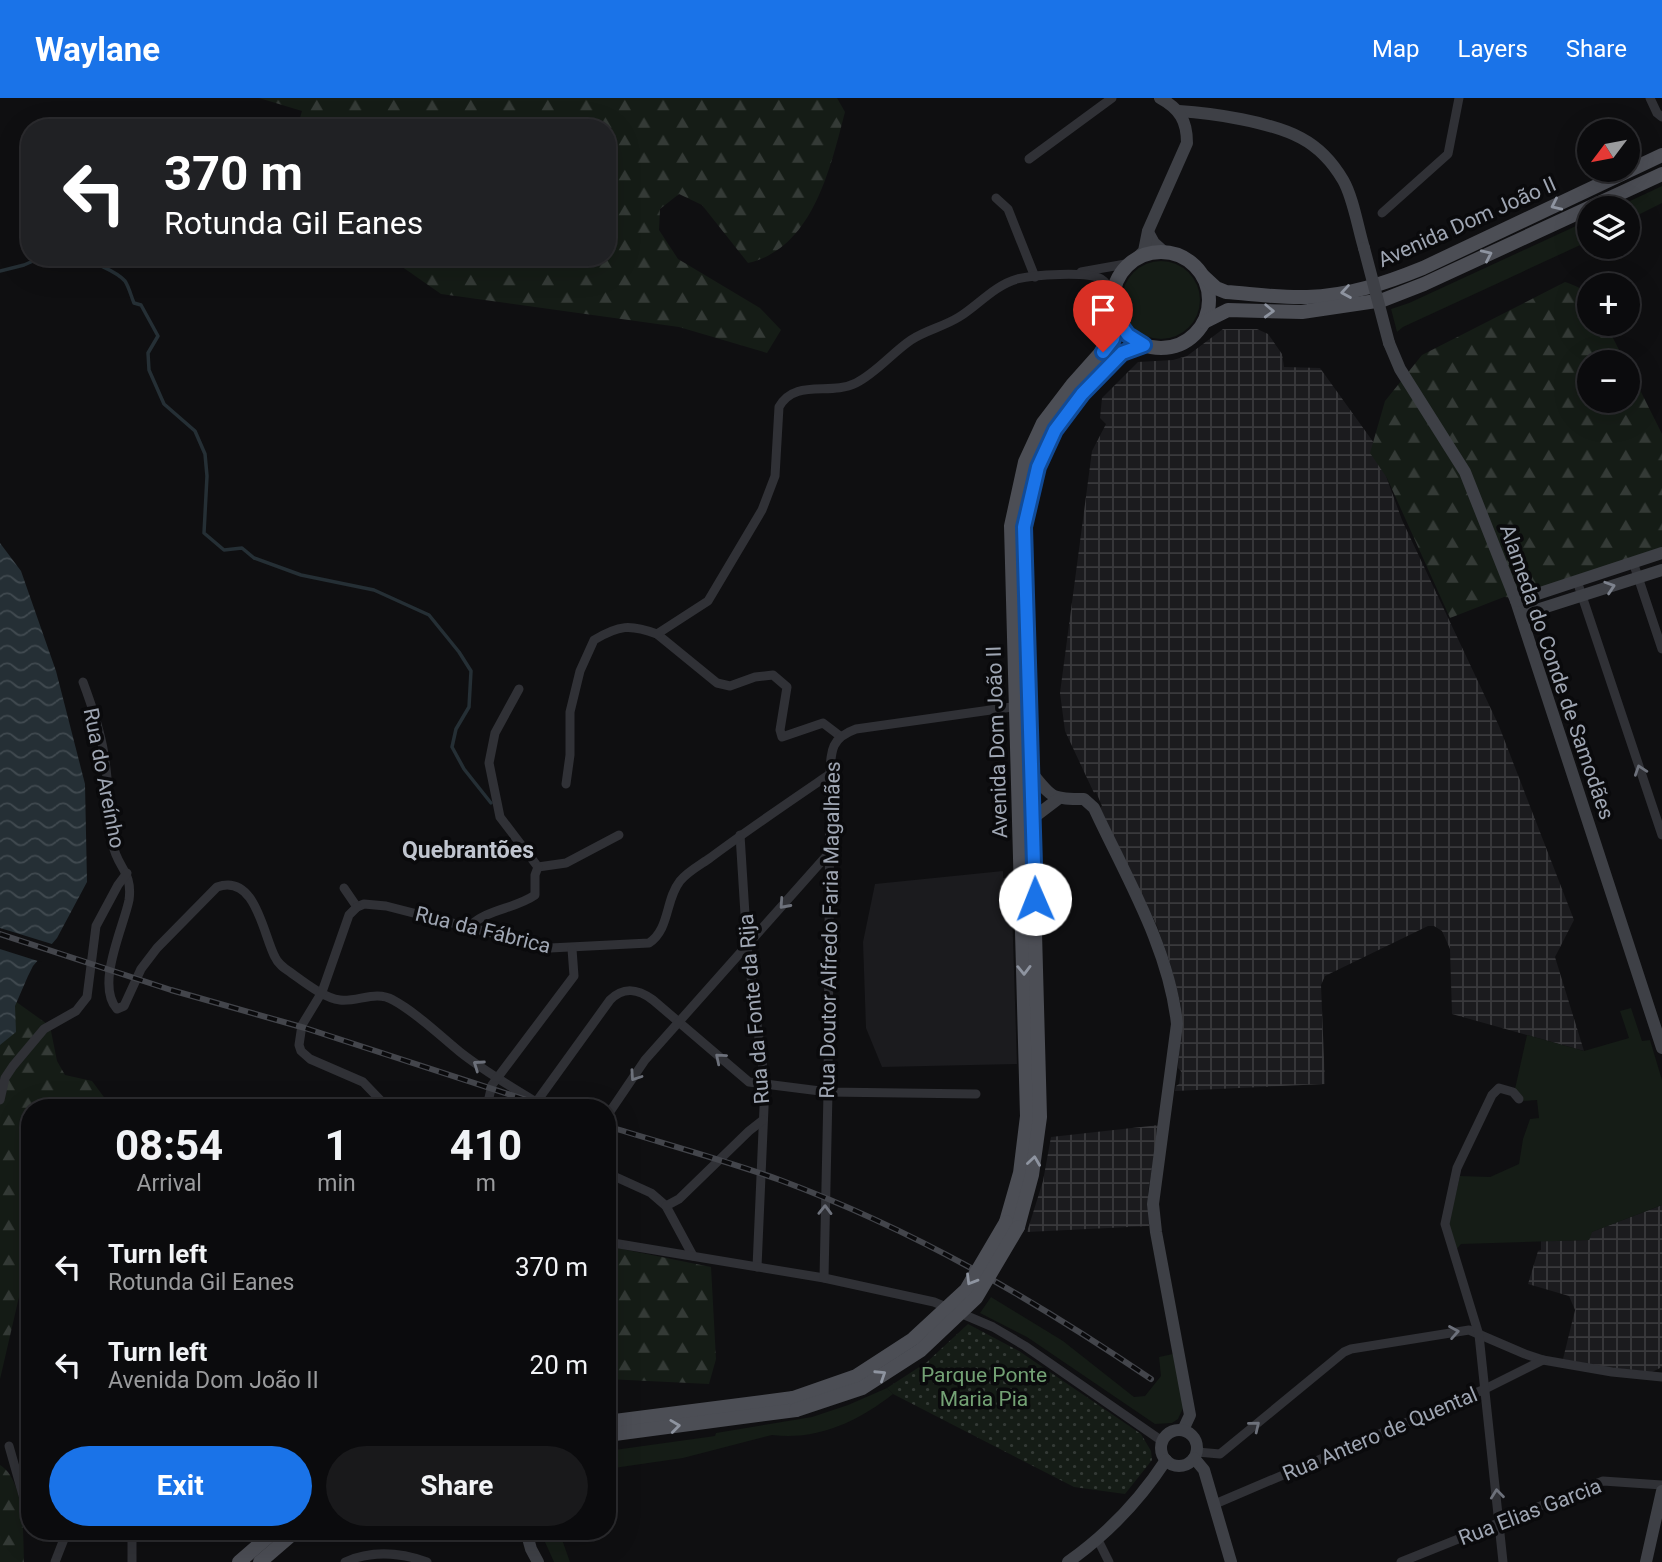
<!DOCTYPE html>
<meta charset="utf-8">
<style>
:root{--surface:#0b0b0d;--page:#19191b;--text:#f1f3f6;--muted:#9a9b9d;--line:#2b2b2e;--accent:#1a73e8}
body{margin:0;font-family:Roboto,sans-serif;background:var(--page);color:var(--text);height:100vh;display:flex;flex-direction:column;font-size:26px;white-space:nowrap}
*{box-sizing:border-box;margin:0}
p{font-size:23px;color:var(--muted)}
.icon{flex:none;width:38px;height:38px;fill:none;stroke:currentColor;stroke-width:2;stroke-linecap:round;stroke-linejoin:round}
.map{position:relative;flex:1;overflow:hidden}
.details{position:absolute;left:21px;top:1001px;width:595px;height:441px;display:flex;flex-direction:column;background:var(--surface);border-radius:28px;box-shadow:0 7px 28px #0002,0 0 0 2px var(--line)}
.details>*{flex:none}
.hud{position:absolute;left:21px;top:21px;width:595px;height:147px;border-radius:28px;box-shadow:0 7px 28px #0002,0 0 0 2px var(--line);background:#202124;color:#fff;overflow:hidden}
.needle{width:46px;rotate:238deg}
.controls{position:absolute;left:1577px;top:21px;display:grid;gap:14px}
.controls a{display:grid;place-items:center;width:63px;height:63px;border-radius:50%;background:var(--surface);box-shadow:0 7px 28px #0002,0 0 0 2px var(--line);font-size:35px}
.pin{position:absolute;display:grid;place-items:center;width:60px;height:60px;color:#fff;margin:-72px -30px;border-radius:50% 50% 50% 0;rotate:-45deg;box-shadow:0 0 7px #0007}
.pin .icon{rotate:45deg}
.me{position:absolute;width:77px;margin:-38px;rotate:359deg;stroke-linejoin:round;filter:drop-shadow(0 0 5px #0008)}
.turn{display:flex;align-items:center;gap:24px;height:147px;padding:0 28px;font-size:32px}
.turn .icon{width:91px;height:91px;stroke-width:2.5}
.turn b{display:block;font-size:49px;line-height:60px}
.eta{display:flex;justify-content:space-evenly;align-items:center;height:119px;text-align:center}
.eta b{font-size:42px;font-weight:700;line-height:49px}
.primary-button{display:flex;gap:14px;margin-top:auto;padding:14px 28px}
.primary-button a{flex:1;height:80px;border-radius:42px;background:var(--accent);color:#fff;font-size:28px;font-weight:700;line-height:80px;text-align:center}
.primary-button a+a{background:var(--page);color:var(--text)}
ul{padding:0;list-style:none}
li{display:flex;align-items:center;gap:21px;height:98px;padding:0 28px}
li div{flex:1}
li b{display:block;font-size:26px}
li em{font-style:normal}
header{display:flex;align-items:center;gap:42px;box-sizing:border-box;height:98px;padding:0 35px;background:var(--accent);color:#fff}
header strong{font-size:33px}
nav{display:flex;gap:38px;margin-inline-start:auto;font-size:24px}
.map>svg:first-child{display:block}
</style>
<header>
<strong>Waylane</strong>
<nav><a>Map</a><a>Layers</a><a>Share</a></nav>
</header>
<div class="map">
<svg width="1662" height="1464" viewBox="0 0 1662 1464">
<defs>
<pattern id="industrial-grid" width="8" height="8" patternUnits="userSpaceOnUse" patternTransform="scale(1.75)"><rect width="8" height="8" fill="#1b1b1e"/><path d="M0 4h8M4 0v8" fill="none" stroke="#39393c"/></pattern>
<pattern id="forest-firs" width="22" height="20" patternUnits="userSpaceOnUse" patternTransform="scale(1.75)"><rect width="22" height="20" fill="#151c16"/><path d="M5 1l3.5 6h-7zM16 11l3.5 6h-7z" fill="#343a36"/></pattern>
<pattern id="park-dots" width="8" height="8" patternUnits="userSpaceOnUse" patternTransform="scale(1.75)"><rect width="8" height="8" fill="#151c16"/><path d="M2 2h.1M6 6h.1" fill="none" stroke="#343a36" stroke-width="1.8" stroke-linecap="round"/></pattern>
<pattern id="water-waves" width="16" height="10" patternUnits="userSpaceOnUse" patternTransform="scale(1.75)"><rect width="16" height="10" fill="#252f35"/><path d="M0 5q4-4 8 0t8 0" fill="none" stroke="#414a50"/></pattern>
</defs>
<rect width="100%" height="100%" fill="#0f0f11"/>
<path fill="#1b1b1e" d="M1003,773V780H1011L1017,966L882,969L866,930L863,844L875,786Z"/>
<g fill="url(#industrial-grid)">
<path d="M1223,231H1257L1268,236L1282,256L1284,269L1320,270L1374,345L1402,422L1499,628L1574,822L1555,859L1584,953L1452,916L1450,851L1442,833L1434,828H1428L1325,878L1321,887L1325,986L1175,993L1176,988L1179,986L1181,973L1178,970L1181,908L1171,868L1157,828L1100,710L1102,708L1096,694L1094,695L1065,633L1060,595L1092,353L1106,326L1100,320L1102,300L1138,264L1173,262L1187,258Z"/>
<path d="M1159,1027L1148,1094L1149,1128L1027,1134L1043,1083L1051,1039Z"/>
<path d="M1662,1107V1269L1652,1274L1605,1269L1563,1261L1575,1212L1569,1198L1528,1186L1538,1153L1541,1152V1143L1589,1142L1591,1134Z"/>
</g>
<g fill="#151c16">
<path d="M1662,88V105L1628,122V110H1615Z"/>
<path d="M1589,122V143L1403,229L1397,234L1391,211L1409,205Z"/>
<circle cx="1161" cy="202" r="39"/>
<path d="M1631,910L1642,943L1650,942L1662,982V1107L1592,1134L1589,1142L1461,1146L1456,1152L1448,1127L1460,1078L1490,1079L1519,1066L1523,1041L1530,1021L1539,1020L1537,1002L1523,1003L1515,991L1527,937L1584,953L1629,940L1620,913Z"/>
<path d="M991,1199L1063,1243L1134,1299L1145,1298L1161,1278L1159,1259L1173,1256L1184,1308L1178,1321L1172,1325L1155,1326L1027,1239L980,1215Z"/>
<path d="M887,1290L893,1296C859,1323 817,1343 772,1337L683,1360L607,1371V1353L715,1338L716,1335L812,1319L848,1307Z"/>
<path d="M540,1433H559L570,1464H554Z"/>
</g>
<g fill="url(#forest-firs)">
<path d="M259,0H837L845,14C830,71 813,150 748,165L702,107L679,96L660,111L659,132L678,161L760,210L781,232L767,255L679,229L441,196L388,159H607V30H297L302,13Z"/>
<path d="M1565,184C1592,193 1589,199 1589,226H1606L1625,264H1589V303H1628V268L1662,336V451L1534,501L1504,499L1450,520L1387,380L1370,355L1385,303L1422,257Z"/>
<path d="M15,903L50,928L57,963L65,977L92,983L112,1010H30V1195L19,1199L0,1281V926Z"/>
<path d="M607,1148L711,1169L716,1261L709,1286L607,1281Z"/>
<path d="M0,1367C25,1382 23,1437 24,1464H0Z"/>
</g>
<path fill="url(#park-dots)" d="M968,1226L1019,1253L1141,1336L1151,1353L1152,1362L1125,1396L1074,1389L893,1296L887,1290L927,1264Z"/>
<path fill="url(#water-waves)" d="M0,445L21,473L56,573L85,686L87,784L57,840L33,868L28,878L15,908L16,934L0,947Z"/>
<path fill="#0f0f11" d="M0,830L13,834L55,847L41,864L0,851Z"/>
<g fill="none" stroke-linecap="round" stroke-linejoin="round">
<g stroke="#252f35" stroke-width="3.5">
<path d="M86,159C98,169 114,171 125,183C129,189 131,198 134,205L141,207L158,238L148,255L149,272L164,306L195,333L205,356L207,378L204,435L224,452L242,450L254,460L301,477L374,492L429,517L459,554L471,573L469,609L456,631L452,649L464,671L491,705"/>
<path d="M0,173L24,167L42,159"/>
</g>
<g stroke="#303136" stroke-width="9">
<path d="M1650,0L1657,15L1662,19"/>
<path d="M1029,61L1112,0"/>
<path d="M996,100L1008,111L1035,179"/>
<path d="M1382,115L1448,56L1459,0"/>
<path d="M1081,174L1131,165"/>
<path d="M1633,464L1662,551"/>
<path d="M1577,483L1662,737"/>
<path d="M657,536L717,585L730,588L755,579L773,577L787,589L780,632L782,639L823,625L840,638"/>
<path d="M83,584C92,608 100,631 104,656C109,686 109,717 113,747C117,769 133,774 129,802C124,828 95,887 117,911L124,908L141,871L157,850L217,789C256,775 263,837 275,859C278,866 284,870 290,874C304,884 324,900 340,902C358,904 376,892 393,902C417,915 439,937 460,954C484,973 510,988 536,1004"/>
<path d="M519,591L495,635L489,665L500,719L538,769"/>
<path d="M566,686L570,657V614L580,573L594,542C619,527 630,526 657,536L708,503L762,412L775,378L779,309C795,280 830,298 856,285C876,275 892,255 911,242C926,232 943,229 959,219C977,208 995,187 1017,181C1033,177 1087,173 1101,181C1108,185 1110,192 1113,199"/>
<path d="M740,737L747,848L765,987L757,1169"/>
<path d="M538,769L566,765L619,737"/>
<path d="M344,790L357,809"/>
<path d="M357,809L364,806L386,808L550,850L649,845C670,831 665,802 680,783C687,774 700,767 710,760C749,731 789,704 830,676"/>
<path d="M357,809L349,817L322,894L302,927L299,947L301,953L310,961L363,984L388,1010"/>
<path d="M470,828C487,811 515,811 535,797V777L538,769"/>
<path d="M0,1002L5,980L13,968L44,931L76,913L87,899L96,828L118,787L127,775"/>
<path d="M492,1010L487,1008L492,987L574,878L572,851"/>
<path d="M532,1010L610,902C624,888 638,891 653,902L749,984L828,994L976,996"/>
<path d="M607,1018L645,962L829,755"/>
<path d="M607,1075L651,1095L666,1108L693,1158"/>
<path d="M666,1108L679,1101L749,1033L763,1022"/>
<path d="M607,1144L824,1180L934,1204L993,1229L1025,1248L1162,1343"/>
<path d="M824,1180L828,994L830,676C831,652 831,640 856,631L1019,608"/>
<path d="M9,1348L30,1422"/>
<path d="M1197,1354L1220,1356L1344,1254L1351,1251L1469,1232L1525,1256L1543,1262L1612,1274L1662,1279"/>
<path d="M1215,1406L1485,1291L1543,1262"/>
<path d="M118,1433L132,1437L144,1433"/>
<path d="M36,1434V1433"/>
<path d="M1098,1442L1109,1464"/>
<path d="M55,1464L64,1441L73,1433"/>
<path d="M132,1464V1437"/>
<path d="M345,1464C372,1452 399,1454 427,1464"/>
<path d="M1401,1464L1603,1383L1662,1387"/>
<path d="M1503,1464L1479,1237L1445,1126L1457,1070L1492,997L1499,990L1513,994L1519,1001"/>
</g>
<g stroke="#3e4046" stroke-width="12">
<path d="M1179,13C1213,15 1271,24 1301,40C1318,49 1333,65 1343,82C1353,99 1358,130 1364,150"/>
<path d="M1148,134L1154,145L1164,154"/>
<path d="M1136,161L1144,153L1148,133L1187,45C1187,23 1180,11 1160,0"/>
<path d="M1389,245L1400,271L1465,374L1516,503L1662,950"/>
<path d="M1516,503L1662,455"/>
<path d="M1521,517L1662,472"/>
<path d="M1032,675C1052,700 1051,701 1084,701L1094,710C1126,779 1169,850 1177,926L1153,1106L1156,1134L1190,1317L1183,1332"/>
<path d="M1033,720L1058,701"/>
<circle cx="1179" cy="1350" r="18"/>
<path d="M1194,1360L1204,1372L1231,1464"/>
<path d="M526,1433L531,1451L538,1464"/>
<path d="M1068,1464C1106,1437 1140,1402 1166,1362"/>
<path d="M1646,1464L1662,1393"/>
</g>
<g stroke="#4c4e55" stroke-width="14">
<circle cx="1161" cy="202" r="48"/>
<path d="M1203,178L1216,190L1226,194C1253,196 1280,200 1307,199C1348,198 1386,185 1423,170L1662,57"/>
<path d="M1204,224L1228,212L1302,214L1383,202L1424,186L1662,76"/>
<path d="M1006,1124L1020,1075L1027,1018L1011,428L1025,364L1043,325L1072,287L1113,241L1117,222"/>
<path d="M1018,1129L1032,1077L1040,1019L1024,429L1038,369L1055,332L1082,296L1122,255L1144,247"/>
<path d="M607,1324L793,1300"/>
<path d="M607,1337L796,1312"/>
<path d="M239,1464L275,1433"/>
<path d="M260,1464L296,1433"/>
</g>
<defs>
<g id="rail">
<path d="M0,836L171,892L305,930L551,1010"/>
<path d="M607,1028C665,1046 724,1062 780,1082C914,1132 1033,1201 1151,1281"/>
</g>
</defs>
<use href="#rail" stroke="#43454b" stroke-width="6"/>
<use href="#rail" stroke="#0a0a0c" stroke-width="3.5" stroke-dasharray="10" stroke-linecap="butt"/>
<path stroke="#3e4046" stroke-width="12" d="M1364,150L1389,245"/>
<g stroke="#4c4e55" stroke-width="14">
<path d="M793,1300L856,1278L913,1241L966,1192L1006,1124"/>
<path d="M796,1312L862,1290L921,1252L976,1200L1018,1129"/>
</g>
</g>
<defs><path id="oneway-chevron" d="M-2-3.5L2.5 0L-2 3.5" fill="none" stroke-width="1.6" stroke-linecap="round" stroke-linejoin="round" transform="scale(1.75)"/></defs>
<g stroke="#8e94a0">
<use href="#oneway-chevron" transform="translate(1556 107) rotate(155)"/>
<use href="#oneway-chevron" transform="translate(1487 157) rotate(-25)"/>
<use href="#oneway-chevron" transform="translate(1346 194) rotate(171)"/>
<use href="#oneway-chevron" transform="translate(1269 213) rotate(2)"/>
<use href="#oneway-chevron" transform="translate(1024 872) rotate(89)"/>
<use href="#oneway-chevron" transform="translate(1034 1063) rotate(-82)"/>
<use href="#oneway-chevron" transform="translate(971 1182) rotate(121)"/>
<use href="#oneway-chevron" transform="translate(881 1277) rotate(-33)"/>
<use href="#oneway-chevron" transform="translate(675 1328) rotate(-7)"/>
</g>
<use stroke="#7d828d" href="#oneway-chevron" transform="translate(1610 489) rotate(-18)"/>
<g stroke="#6d717b">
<use href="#oneway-chevron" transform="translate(1640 672) rotate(-109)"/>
<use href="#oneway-chevron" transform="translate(784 806) rotate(132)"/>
<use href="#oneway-chevron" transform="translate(720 960) rotate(-140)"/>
<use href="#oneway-chevron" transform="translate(478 967) rotate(-145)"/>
<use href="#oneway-chevron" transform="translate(635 978) rotate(124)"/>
<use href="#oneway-chevron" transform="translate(825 1112) rotate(-89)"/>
<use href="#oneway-chevron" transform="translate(1454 1234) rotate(-10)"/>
<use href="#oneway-chevron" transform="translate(1255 1328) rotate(-39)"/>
<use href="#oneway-chevron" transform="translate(1497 1396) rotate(-96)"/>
</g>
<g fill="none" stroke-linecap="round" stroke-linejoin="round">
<defs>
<path id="route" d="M1035,801L1024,429L1038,369L1055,332L1082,296L1122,255L1144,247L1128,237L1117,222L1113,241L1103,254"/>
</defs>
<use href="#route" stroke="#114b97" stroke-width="18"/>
<use href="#route" stroke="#1a73e8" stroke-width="12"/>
</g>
<g text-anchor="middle" stroke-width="7" stroke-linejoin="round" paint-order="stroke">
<g font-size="21" fill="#9fa6b3" stroke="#0a0a0c">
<text transform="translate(1467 124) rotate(-24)" y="7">Avenida Dom João II</text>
<text transform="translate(1557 574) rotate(71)" y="7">Alameda do Conde de Samodães</text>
<text transform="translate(997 644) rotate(-92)" y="7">Avenida Dom João II</text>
<text transform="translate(104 680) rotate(79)" y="7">Rua do Areínho</text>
<text transform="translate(483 832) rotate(14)" y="7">Rua da Fábrica</text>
<text transform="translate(830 832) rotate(-89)" y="7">Rua Doutor Alfredo Faria Magalhães</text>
<text transform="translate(754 911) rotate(-95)" y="7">Rua da Fonte da Rija</text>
<text transform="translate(1380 1336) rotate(-23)" y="7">Rua Antero de Quental</text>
<text transform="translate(1530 1414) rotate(-21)" y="7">Rua Elias Garcia</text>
</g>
<g font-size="21" fill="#73a174" stroke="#0a0a0c">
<text x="984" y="1284">Parque Ponte<tspan x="984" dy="24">Maria Pia</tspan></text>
</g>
<g font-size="23" font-weight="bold" fill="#c0c5cf" stroke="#0a0a0c">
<text x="468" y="760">Quebrantões</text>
</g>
</g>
</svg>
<div class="controls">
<a><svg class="needle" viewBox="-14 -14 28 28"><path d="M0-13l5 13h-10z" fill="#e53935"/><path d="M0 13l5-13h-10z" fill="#9a9b9d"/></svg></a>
<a><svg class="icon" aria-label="layers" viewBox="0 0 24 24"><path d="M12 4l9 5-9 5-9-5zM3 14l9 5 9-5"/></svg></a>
<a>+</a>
<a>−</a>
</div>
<div class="pin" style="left:1103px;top:254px;background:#d93025"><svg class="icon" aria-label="arrive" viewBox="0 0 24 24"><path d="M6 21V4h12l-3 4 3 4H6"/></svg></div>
<svg class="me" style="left:1035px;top:801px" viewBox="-20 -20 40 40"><circle r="19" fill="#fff"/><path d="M0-13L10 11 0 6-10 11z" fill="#1a73e8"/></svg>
<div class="hud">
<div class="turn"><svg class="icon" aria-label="left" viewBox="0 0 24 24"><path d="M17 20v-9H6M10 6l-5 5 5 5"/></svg><div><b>370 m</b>Rotunda Gil Eanes</div></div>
</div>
<section class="details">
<div class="eta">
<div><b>08:54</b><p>Arrival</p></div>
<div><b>1</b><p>min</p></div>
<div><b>410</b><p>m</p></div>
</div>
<ul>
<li><svg class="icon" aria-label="left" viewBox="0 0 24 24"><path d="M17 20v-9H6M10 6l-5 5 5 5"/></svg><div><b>Turn left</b><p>Rotunda Gil Eanes</p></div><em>370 m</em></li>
<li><svg class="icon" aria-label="left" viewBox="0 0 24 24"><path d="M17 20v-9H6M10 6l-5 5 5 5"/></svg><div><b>Turn left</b><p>Avenida Dom João II</p></div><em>20 m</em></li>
</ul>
<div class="primary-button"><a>Exit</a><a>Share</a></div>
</section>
</div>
